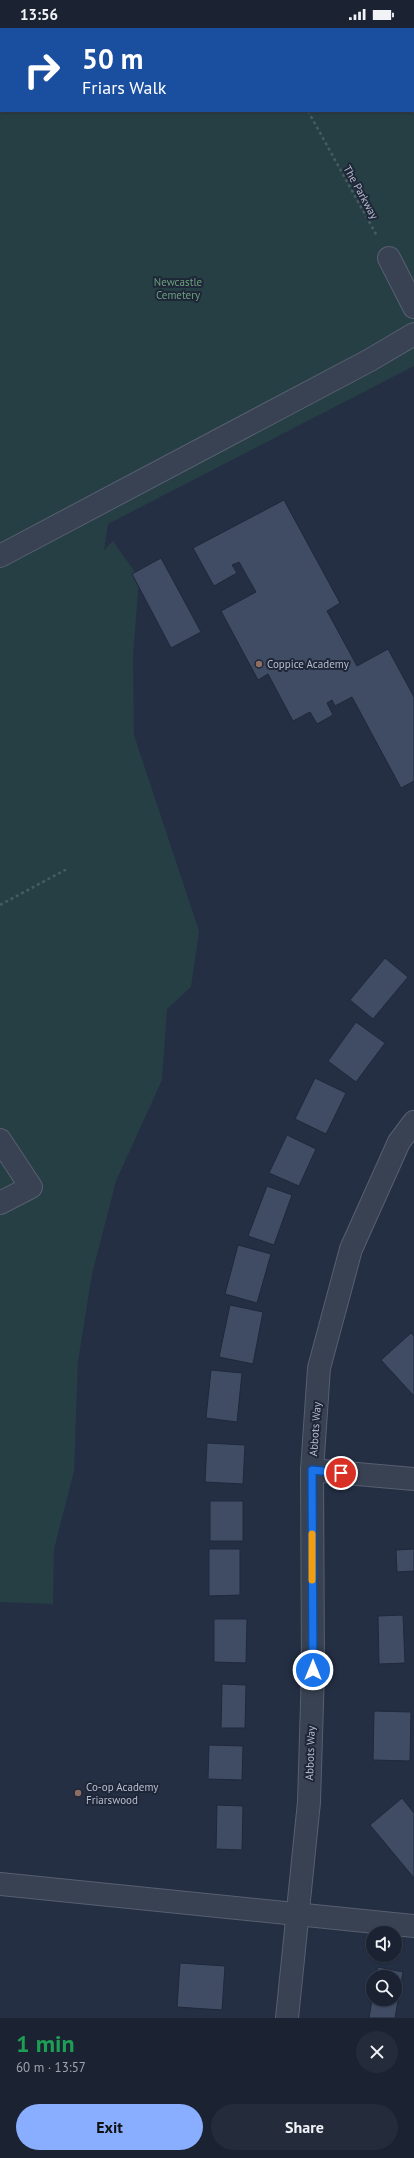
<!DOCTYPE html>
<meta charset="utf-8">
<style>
:root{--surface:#1b2333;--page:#242b3b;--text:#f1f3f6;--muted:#a0a4ac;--line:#39404e;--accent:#89adff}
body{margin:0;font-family:"PT Sans",sans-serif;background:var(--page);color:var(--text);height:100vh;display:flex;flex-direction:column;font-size:15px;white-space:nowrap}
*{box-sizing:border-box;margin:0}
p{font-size:13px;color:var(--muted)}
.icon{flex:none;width:22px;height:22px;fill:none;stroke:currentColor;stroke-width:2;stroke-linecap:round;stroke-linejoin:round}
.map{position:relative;height:1990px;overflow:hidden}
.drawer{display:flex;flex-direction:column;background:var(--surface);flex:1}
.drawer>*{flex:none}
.hud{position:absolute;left:0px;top:0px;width:414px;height:84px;box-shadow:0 1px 3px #0004,0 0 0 1px var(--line);background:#1a4fa0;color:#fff;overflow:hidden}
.tools{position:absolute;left:366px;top:1898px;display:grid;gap:8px}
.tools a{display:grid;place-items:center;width:36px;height:36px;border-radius:50%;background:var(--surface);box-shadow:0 1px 3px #0004,0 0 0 1px var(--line);font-size:20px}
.pin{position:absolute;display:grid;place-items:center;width:34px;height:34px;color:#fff;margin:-17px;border:2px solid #fff;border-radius:50%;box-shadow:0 1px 4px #0007}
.me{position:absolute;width:44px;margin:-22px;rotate:0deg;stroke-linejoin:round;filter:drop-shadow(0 0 3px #0008)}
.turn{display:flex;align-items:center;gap:14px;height:84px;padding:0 16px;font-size:18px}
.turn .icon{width:52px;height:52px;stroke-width:2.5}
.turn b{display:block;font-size:28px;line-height:34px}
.round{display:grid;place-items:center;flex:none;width:42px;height:42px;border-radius:21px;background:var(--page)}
.overview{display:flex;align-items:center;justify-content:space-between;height:68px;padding:0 16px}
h1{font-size:24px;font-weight:700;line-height:30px;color:#1e9e55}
.cta{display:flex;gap:8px;margin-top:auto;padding:8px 16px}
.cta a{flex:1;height:46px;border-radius:24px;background:var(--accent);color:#111;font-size:16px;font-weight:700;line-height:46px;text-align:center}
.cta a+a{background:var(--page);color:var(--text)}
.status{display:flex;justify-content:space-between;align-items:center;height:28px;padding:0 20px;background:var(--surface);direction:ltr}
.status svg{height:11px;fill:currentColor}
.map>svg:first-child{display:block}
</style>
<div class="status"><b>13:56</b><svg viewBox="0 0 49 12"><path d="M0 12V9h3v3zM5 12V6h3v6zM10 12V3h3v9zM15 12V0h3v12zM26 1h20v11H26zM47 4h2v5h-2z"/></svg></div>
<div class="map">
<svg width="414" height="1990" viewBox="0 0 414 1990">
<rect width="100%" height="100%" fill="#242f44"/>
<path fill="#263f45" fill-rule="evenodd" d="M0,0H414V338L108,496L104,522L113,513L139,550L133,629L134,707L199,903L191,959L167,981L162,1052L116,1153L92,1246L78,1333L74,1443L54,1521L53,1576L0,1574ZM1,1H413V83H1Z"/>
<g fill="#404c64" stroke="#20283a">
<path d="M284,472L340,575L327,583L357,638L388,621L414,669V753L401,760L352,669L335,678L332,672L327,675L333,687L317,696L310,684L293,693L268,646L258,652L221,583L256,564L239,534L232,537L237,545L214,558L193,520Z"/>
<path d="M161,530L201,604L171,620L132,546Z"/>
<path d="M385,930L408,949L373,991L350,972Z"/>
<path d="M356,994L385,1015L356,1054L328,1033Z"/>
<path d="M315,1050L346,1065L326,1106L295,1091Z"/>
<path d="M287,1107L316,1121L299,1158L269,1145Z"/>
<path d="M267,1158L292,1167L274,1217L248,1208Z"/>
<path d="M238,1217L271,1226L257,1275L225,1266Z"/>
<path d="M230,1277L263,1284L253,1336L219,1329Z"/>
<path d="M411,1305L414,1308V1368L381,1332Z"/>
<path d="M211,1342L242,1345L237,1394L206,1390Z"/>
<path d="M207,1415L245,1417L243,1456L205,1454Z"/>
<rect x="210" y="1473" width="33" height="40"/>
<path d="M209,1521H240V1567L209,1568Z"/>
<path d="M414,1521V1543L397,1544L396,1522Z"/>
<path d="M403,1587L405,1635L379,1636L378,1588Z"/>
<path d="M214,1591H247L246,1635L214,1634Z"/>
<path d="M222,1656L246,1657L245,1700H221Z"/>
<path d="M374,1683L411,1684L410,1733L373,1732Z"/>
<path d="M209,1717L243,1718L242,1752L208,1751Z"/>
<path d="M402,1770L414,1785V1850L370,1797Z"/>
<path d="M217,1777L243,1778L242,1822L216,1821Z"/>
<path d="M180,1935L225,1938L222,1982L177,1979Z"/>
<path d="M378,1939L403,1944L395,1990H369L373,1966V1971H395V1949H376Z"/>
</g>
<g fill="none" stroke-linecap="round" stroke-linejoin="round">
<defs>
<g id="minor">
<path d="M389,230L414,279"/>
<path d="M0,528L370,332L414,306"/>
<path d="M0,1112L31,1159L0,1175"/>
<path d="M312,1442L414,1451"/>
<path d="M0,1856L414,1898"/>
<path d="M287,1990L309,1774L313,1642L312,1442L319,1340L351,1221L399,1114L414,1094"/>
</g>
</defs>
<use href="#minor" stroke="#575f70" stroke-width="24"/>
<g stroke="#455c61" stroke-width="2.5" stroke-dasharray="3 3" stroke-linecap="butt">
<path d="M222,0L224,1"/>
<path d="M186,1L190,0"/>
<path d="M0,76H1"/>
<path d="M308,83L377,208"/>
<path d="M0,877L67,841"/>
</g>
<use href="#minor" stroke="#394253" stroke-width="22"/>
</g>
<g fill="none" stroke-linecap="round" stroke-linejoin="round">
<defs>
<path id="route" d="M313,1642L312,1442L341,1445"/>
</defs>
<use href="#route" stroke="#114b97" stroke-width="10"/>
<use href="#route" stroke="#1a73e8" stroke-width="7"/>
<path stroke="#f59e0b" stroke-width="7" d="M312,1506V1552"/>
</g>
<g fill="#8d6e63" stroke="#1e2638" stroke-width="1.5">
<circle cx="259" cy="636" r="4"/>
<circle cx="78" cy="1765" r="4"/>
</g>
<g text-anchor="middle" stroke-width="4" stroke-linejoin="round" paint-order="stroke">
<g font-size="11" fill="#b6bdcd" stroke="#1e2638">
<text transform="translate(361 164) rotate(61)" y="4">The Parkway</text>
<text transform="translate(315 1401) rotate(-86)" y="4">Abbots Way</text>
<text transform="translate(310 1725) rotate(-88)" y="4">Abbots Way</text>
</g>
<g font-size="11" fill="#6ba07c" stroke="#1e2638">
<text x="178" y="258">Newcastle<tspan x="178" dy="13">Cemetery</tspan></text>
</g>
<g font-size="11" fill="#b6bdcd" stroke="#1e2638" text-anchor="start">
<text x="267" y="640">Coppice Academy</text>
<text x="86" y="1763">Co-op Academy<tspan x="86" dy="13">Friarswood</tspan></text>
</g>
</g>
</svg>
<div class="tools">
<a><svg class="icon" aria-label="sound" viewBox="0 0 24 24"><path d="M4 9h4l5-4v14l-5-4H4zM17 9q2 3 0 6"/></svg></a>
<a><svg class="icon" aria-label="search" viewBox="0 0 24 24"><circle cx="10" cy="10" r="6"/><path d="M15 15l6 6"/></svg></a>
</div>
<div class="pin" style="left:341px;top:1445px;background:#d93025"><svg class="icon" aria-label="arrive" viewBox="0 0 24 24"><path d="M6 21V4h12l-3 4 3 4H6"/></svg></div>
<svg class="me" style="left:313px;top:1642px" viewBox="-20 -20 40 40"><circle r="17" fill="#1a73e8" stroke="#fff" stroke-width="3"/><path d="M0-11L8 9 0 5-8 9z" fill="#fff"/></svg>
<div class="hud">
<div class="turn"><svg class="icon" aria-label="right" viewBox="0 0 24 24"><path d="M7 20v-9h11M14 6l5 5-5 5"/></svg><div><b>50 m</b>Friars Walk</div></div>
</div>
</div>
<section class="drawer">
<div class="overview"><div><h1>1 min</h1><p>60 m · 13:57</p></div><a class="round"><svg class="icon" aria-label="close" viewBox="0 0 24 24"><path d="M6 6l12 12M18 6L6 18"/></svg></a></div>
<div class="cta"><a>Exit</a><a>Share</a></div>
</section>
